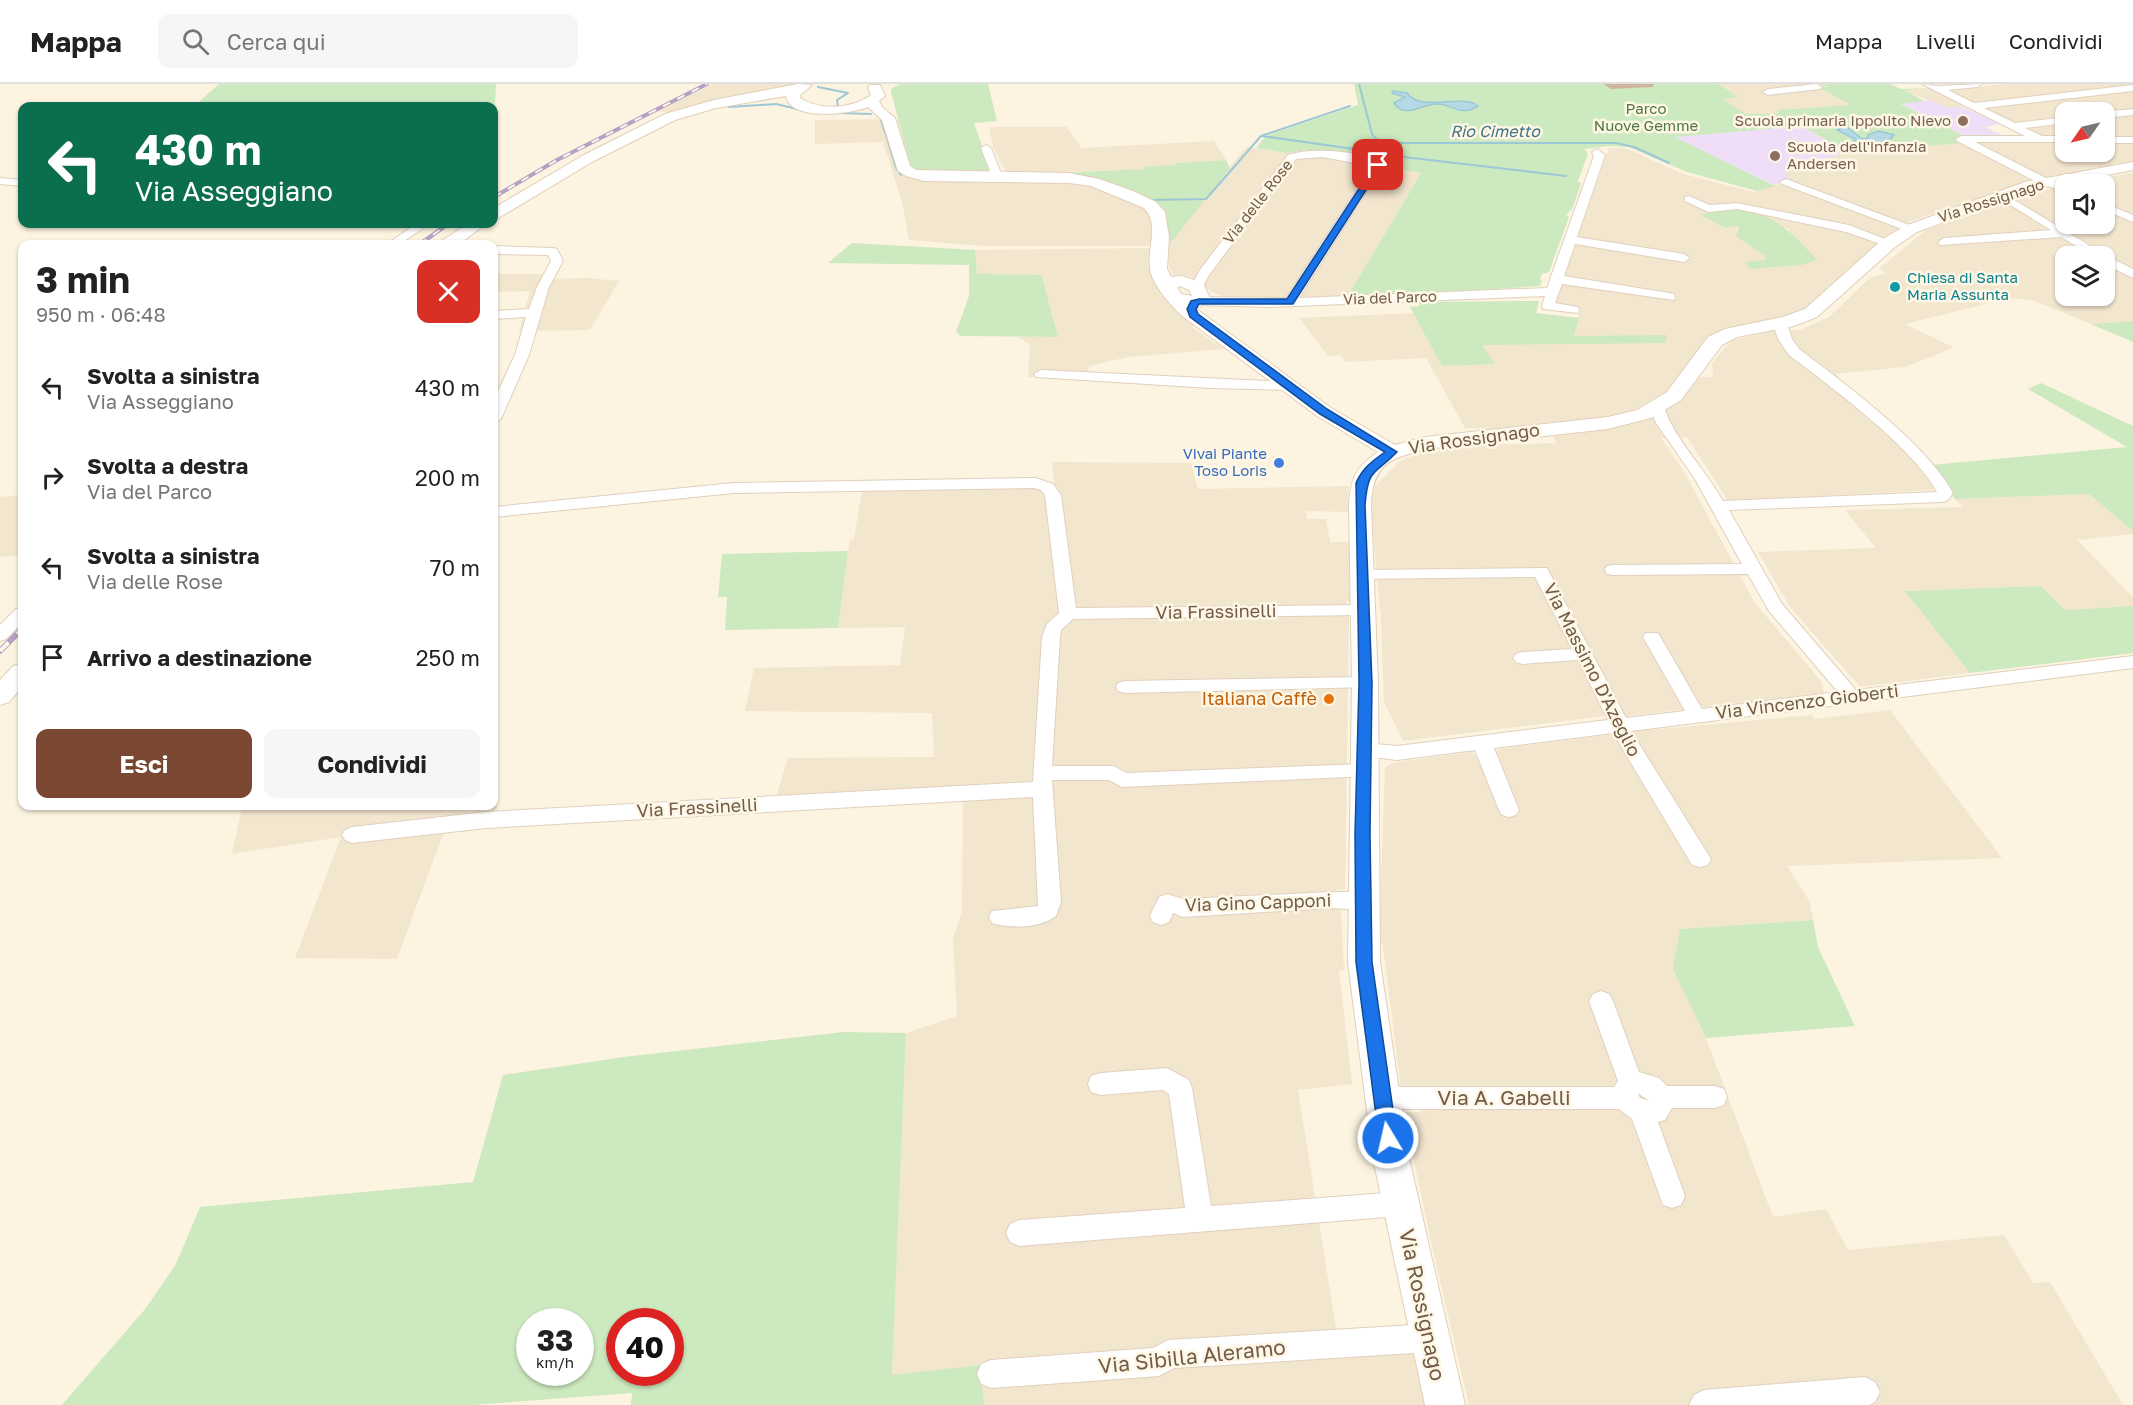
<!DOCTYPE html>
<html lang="it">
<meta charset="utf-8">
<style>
:root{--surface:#fff;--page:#f6f6f6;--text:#222;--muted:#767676;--line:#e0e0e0;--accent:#7a4832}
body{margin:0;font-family:"Golos Text",sans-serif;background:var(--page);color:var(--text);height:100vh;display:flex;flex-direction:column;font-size:22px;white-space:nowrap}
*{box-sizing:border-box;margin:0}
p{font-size:20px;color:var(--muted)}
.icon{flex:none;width:33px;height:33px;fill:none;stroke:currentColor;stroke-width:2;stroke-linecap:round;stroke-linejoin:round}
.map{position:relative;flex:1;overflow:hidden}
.side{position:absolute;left:18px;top:156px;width:480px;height:570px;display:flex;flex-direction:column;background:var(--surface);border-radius:12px;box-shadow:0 2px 4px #0004}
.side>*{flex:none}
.banner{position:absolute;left:18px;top:18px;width:480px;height:126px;border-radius:12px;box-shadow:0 2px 4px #0004;background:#0b6e4f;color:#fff;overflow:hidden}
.needle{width:39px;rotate:236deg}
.controls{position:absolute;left:2055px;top:18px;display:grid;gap:12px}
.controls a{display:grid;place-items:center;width:60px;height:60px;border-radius:12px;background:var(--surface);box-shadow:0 2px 4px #0004;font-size:30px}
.speed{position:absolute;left:516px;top:1224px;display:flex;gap:12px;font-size:30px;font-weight:700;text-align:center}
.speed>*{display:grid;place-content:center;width:78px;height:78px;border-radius:50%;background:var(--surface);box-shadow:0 2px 4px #0004;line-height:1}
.speed small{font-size:15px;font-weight:400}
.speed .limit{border:9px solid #d22;background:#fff;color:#111}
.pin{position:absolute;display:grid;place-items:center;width:51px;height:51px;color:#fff;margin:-26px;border-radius:12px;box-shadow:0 3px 9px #0006}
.me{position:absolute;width:66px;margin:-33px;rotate:351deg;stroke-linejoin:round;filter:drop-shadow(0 0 4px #0008)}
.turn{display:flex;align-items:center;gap:21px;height:126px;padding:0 18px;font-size:27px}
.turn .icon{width:78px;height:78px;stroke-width:2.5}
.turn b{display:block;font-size:42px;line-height:51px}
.round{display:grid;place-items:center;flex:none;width:63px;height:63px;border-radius:12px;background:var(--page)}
.head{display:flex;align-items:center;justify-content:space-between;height:102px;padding:0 18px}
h1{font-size:36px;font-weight:700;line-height:45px}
.cta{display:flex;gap:12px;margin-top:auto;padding:12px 18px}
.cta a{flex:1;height:69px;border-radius:12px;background:var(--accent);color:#fff;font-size:24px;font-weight:700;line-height:69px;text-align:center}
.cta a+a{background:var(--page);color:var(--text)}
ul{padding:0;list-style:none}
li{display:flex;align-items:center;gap:18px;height:90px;padding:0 18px}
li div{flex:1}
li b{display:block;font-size:22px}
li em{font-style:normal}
header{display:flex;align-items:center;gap:36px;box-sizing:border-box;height:84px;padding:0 30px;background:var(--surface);border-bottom:2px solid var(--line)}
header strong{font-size:28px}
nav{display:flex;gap:33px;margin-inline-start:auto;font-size:21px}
.search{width:420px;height:54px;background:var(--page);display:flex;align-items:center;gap:15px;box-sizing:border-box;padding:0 21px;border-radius:12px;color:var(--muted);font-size:22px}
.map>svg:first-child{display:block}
</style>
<header>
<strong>Mappa</strong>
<div class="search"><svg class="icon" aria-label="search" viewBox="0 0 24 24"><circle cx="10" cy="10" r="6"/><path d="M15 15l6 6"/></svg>Cerca qui</div>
<nav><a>Mappa</a><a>Livelli</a><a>Condividi</a></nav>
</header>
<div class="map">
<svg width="2133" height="1321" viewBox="0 0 2133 1321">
<rect width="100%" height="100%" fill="#fcf3e0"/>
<g fill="#f3e6cf" fill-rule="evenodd">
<path d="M713,0H798L672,29L659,27Z"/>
<path d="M1718,0H1822L1828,3L1821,5L1852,21L1777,26L1780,29L1746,30L1722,14L1737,13Z"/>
<path d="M2004,0H2133V80L2033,96L1908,138L1885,154L1831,207L1798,231L1736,244L1685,282L1677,297L1663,312L1629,328L1616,332L1518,345L1465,344L1426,274L1345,278L1341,271L1328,272L1299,234L1415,229L1571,253L1581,225L1554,221L1609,64H1625L1683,90L1754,108L1791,96L1782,89L1847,68L1963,59L1955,52L1962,51L2029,53L1967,22L1947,24L1903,6L1929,4L1937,8ZM2066,28H2104V68H2066ZM1701,131L1789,145L1802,181L1752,185L1765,176V172L1747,160L1736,148L1739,142L1725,144Z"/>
<path d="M898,35L911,83L1062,92L1152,118L1169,156H1172L1246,63L1286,69L1300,68L1376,79L1385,83L1421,89L1346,215H1231L1211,208L1202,199L1189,192L1173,191L1169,184L1168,162H983L909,156L902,118L883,58L815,60V36Z"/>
<path d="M989,43H1067L1081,64L1214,57L1226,76L1176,79L1177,81L1146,85L1007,90L993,63Z"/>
<path d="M2133,89V237L2091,240L2032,216L2009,214L1905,240L1953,263L1941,269L1905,283L1835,290L1878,327L1951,405L1728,417L1687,353L1661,354L1683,386L1755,519L1821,597L1824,609L1627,632L1622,630L1403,657L1384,618L1381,535L1371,428L1375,402L1399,378L1419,369L1486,361L1556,359L1553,352L1608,344L1647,334L1670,323L1683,313L1700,293H1713L1712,279L1727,261L1734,256L1772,247L1800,246L1829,233L1871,193L1887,189L1879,185L1925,147L2011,115L2065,101L2066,140H2104V100H2066ZM2066,172H2104V212H2066Z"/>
<path d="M1155,164V195L1162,212L1195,240L1192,243L1224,265L1128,273L1089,282L1087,295L1028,293L1030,261L1019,253H1058L1042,193L977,190L975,166Z"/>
<path d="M494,190H550L547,195L587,194L619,197L590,246L519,247L530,207L494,208Z"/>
<path d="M1052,378L1191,379L1198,405L1349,402L1348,428L1306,427L1307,435H1326L1330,458H1350V518H1346L1349,534L1345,805L1336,806L1341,825L1344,886L1339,887L1352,1000L1298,1006L1337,1251L1415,1268L1426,1321H984L980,1281L892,1292L906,949L957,932L953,854L962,828L963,713L773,723L788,674L934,673L932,629L745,627L754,584L900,581L905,543L838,544L848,467L850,456L854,455L862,406L1054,399Z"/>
<path d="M2089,410L2133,447V450L2077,456L2133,513V522L2065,526L2041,502L1906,507L1970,589L1860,603L1790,523L1758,468L1876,464L1845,426L1963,423L1955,415Z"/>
<path d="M22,411V471L0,473V413Z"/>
<path d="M1890,626L2002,774L1787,782L1810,818L1813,836L1680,845L1674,885L1706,954L1773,1133L1826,1125L1848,1166L2004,1151L2033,1199L2050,1198L2123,1321H1469L1432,1162L1404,1028H1421L1417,1004L1401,1005L1383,862L1379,851L1385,684L1391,679L1472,668L1475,671L1496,668L1498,665L1638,647L1812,631L1815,635Z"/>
<path d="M494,699L498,734L443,750L397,875L295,874L341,753L232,770L242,722H494Z"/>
</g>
<g fill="#f0ddf8">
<path d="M1929,16L1947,24L1962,23L2000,40L1985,43L2003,52L1962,51L1900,19Z"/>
<path d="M1802,42L1847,68L1783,89L1792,96L1774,101L1673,53Z"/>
</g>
<g fill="#cde9bf" fill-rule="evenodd">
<path d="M219,0H496L494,37V22H194Z"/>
<path d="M900,0H988L997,37L974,39L992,90L919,88L911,83L891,8V5Z"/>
<path d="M1354,0H1718L1738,13L1723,15L1746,30L1779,29L1777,26L1851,21L1820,4L1827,3L1822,0H1890L1901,5L1928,4L1905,6L1924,17L1901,20L1962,51L1956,53L1964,59L1847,68L1802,42L1675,53L1775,102L1757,107L1687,88L1629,63L1609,62L1584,65L1588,70L1578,97L1581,100L1572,125L1566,131L1569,133L1549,188L1542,190L1540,195L1542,197L1540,202L1346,215L1421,89L1385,83L1388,78L1382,77L1306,66L1286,69L1256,64L1266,52L1271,50L1358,21Z"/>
<path d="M1226,76L1230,84L1172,157L1165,155L1156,129L1089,97L1031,90L1145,85L1144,83L1176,81V79Z"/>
<path d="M1737,123C1777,133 1790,146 1817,176L1802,181L1752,185L1744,178L1765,176V172L1736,152L1739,142L1725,144L1701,131Z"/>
<path d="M852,159L975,166L977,190L1043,191L1042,193L1058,253L961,252L956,248L969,212V181L828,179Z"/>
<path d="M1539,217L1536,229L1579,234L1574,252L1667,251L1665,259L1482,261L1495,280L1442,282L1410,223L1420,222L1418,218Z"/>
<path d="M2133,237V258L2091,240Z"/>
<path d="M2041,299L2133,342V447L2089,410L1955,415L1948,406L1951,404L1931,381L2127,363L2028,305Z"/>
<path d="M848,467L838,544L725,546L727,513H718L722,470Z"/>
<path d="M2041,502L2065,526L2133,522V569L1970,589L1905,507Z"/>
<path d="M1813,836L1818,863L1855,942L1706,954L1673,885L1680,845Z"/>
<path d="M844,948L906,949L892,1291L980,1281L984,1321H631L632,1309L472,1321H62L146,1224L176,1180L200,1123L473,1098L503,991L624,973ZM530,1238H580V1288H530ZM620,1238H670V1288H620Z"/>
</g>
<g fill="#b6dae5" stroke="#9cc8d6" stroke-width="1.5">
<path d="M1393,7L1407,9C1420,29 1465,9 1478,22C1461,33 1454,21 1438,20C1422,19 1405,36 1394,19L1405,13L1392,9Z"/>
<path d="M1847,43L1862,55L1868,54V51L1879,47L1894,51C1886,62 1865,64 1852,60L1855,55L1837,46Z"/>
</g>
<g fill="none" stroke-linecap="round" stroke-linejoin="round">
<g stroke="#9cc8d6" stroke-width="2">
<path d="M1359,0L1372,50L1376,55L1386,59H1616L1634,63L1669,79"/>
<path d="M818,3L848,9L837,16L838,24"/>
<path d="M729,23L776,20L801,26"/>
<path d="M839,29L871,30"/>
<path d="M881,36L885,49"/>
<path d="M886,51L896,84L901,91"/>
<path d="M1262,52L1361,66"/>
<path d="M1404,73L1566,92"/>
<path d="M1149,116L1206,115L1261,52L1350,22"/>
</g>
<defs>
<g id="street">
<path d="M1817,0L1822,3L1820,5L1768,11L1763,8L1768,5Z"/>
<path d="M1922,0L1938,2L1982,0L1977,3L1948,6L1974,19L2133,1V7L1984,24L2015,39L2066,33V39L2025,44L2042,52H2066V58H1975L2046,94L2066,101V108L2041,100L1957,57L1956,55L1961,52H2025Z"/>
<path d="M2133,25V31L2104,34V28H2102Z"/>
<rect x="2104" y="53" width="29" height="6"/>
<path d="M986,61L991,64L1002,92L1001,94H993L992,92L981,64Z"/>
<path d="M1597,65L1605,71L1577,153L1684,170L1690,174L1684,178L1575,160L1564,192L1669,209L1674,210L1675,213L1674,216L1562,200L1555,219L1578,223L1579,226L1578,229L1543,225L1542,222L1545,212L1269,223L1199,221L1193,217L1199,213L1286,214L1372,82L1322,73L1296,75L1209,191L1201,206L1197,207L1191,203L1199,187L1288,71C1310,63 1365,66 1383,81L1299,214L1547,204L1594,72L1592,68Z"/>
<path d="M0,94L22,96V102L0,100Z"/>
<path d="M1786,95L1915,143L1917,145L1911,149L1907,147L1782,100L1780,98Z"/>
<path d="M2001,108L2107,172L2133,185V194L2104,180V172H2093L2061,153L1940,161L1938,158L1944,154L2051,146L1997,113L1995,111Z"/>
<path d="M1689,112L1710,121L1737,119L1849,141L1895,159L1889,163L1846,148L1737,125L1708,128L1685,117V113Z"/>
<path d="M2104,119L2133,131V138L2104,126Z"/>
<path d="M416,140H429L400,160H387Z"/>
<path d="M494,162L553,164L557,165L563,177L549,203L529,271L501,335L494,339V316L515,271L526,233L494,235V227L529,225L537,203L551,177L548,171L494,170Z"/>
<path d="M1780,235L1787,239L1792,255L1799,265C1845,300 1926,359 1953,409L1948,416L1942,418L1729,426L1782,520L1856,606L2133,572V584L1631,647L1711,775L1708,781L1700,783L1692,781L1613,649L1494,664L1519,726L1516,731L1509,733L1502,731L1499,726L1475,666L1397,676L1357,671L1354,666L1357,661L1364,659L1397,662L1608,636L1578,576L1522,580L1516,578L1513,574L1516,570L1522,568L1572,565L1535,493L1356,495L1354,491L1356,487L1362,486L1547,484L1626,634L1685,627L1643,553L1646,549H1658L1702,625L1838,608L1769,527L1748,490L1613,491L1607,490L1605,486L1607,482L1613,481L1742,480L1695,395L1656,339L1650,324L1657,320C1666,322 1666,330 1670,338C1684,365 1708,390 1723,417L1937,408C1914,364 1830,302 1789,271L1778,255L1773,239Z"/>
<path d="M1041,286L1287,298L1294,302L1287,306L1210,304L1036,293L1034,290Z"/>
<path d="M1036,394L1053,400L1061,411L1076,524L1363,521L1369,522L1372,526L1369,530L1363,531L1073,535L1061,546L1060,553L1052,682H1114L1126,689L1364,680L1371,682L1374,687L1371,692L1122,703L1109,696H1052L1061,818L1056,832C1042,844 1009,845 992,839L989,833L992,827L1038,822L1033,713L486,744L352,759L345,756L342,751L345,746L352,743L486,728L1033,698L1042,553L1047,540L1059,529L1045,411L1041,406L1034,404L734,409L494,433V423L734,399Z"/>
<path d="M22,524V539L6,555L0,557V541L16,525Z"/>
<path d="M1365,593L1372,595L1374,599L1372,603L1125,609L1118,607L1116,603L1118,599L1125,597Z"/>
<path d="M1331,808H1363L1371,811L1374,817L1371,823L1363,826L1331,824L1183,833L1173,829L1169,838L1161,841L1153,838L1150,832L1159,813L1167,810L1183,815Z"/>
<path d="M1601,907L1609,910L1613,917L1639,988L1659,994L1667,1002H1715L1724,1005L1727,1013L1724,1021L1715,1024H1672L1665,1036L1658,1038L1685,1112L1681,1121L1672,1124L1663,1121L1632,1035L1619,1025H1382L1373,1022L1370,1014L1373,1006L1382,1003H1614L1618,997L1589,917L1593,910ZM1638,1009L1649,1017L1640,1014Z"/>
<path d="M1167,984L1189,996L1192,1004L1211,1122L1400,1108L1409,1111L1413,1120L1409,1129L1400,1132L1019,1162L1010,1158L1006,1149L1010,1140L1019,1136L1185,1124L1169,1010L1163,1006L1100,1011L1091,1008L1088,1000L1091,992L1100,989Z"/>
<path d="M1430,1240L1440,1244L1444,1254L1440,1264L1430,1268L1174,1284L1159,1292L991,1304L981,1300L977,1290L981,1280L991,1276L1153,1264L1168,1256Z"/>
<path d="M1865,1293L1875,1298L1880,1308L1875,1318L1869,1321H1689L1694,1311L1704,1306Z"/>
</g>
<g id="secondary">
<path d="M798,0L812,1L800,11V14C821,27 851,25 871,11L868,4L870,1H880L885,12L879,17L882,23L895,34L910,82L916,86L1069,89L1099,95L1133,107L1156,118L1165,128L1169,153L1167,185L1171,193L1182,192L1203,199L1210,214L1200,223L1195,224L1331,324L1395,361L1425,353L1608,333L1637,326L1667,308L1708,253L1725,245L1783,233L1805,225L1883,155L1905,142L2025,98L2133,78V86L2034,105L1917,148L1895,163L1817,233L1794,242L1737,253L1722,261L1681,316L1651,334L1608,345L1426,365C1389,375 1373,379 1371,421L1378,599L1380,878L1409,1074L1465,1321H1425L1373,1074L1348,878L1352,599L1349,421C1351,394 1355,384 1378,368L1317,332L1181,231C1170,220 1151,199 1150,184C1147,165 1160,140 1144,124L1091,102L1069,99L924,97L906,92L898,87L882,36L868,23C851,30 791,38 786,12L716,24L675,36L592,78L500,133L494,135V124L582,72L665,30L714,16ZM1180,202L1189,206L1192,212L1181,210L1177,203Z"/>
<path d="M468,140H486L459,160H441L443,156Z"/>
<path d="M22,580V603L9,618L0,621V596L13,582Z"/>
</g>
</defs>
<use href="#street" stroke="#e0d0bd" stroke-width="2"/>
<use href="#secondary" stroke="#e2cfb8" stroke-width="2"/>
<use href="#street" fill="#fff" fill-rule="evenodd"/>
<use href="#secondary" fill="#fff" fill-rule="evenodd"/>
<defs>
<g id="rail-far1">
<path d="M494,113L557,76L707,0"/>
<path d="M420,160L448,140"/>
</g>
<path id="rail" d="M0,567L22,545"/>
</defs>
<use href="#rail-far1" stroke="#b6a0c4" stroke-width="4"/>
<use href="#rail" stroke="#b6a0c4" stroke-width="6"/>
<use href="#rail-far1" stroke="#fff7e6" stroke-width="2" stroke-dasharray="8" stroke-linecap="butt"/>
<use href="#rail" stroke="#fff7e6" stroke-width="4" stroke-dasharray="12" stroke-linecap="butt"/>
</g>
<path fill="#cfb59e" d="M1604,0H1654L1653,3L1611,5Z"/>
<path fill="#1a73e8" stroke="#114b97" stroke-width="1.5" d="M1375,80L1382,81L1293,220H1199L1196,225L1198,230L1327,325L1397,368C1375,391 1368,383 1365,421L1372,599L1370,750L1372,878L1397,1054L1394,1060L1388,1062L1382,1060L1379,1054L1356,878L1355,750L1359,599L1356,399C1362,385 1372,377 1385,368L1320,330L1190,233L1187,225L1191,217L1199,215H1287Z"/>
<g fill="#8d6e63" stroke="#fff7e6" stroke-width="2">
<circle cx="1963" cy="37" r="6"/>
<circle cx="1775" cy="72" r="6"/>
</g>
<circle fill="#0f9aa8" stroke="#fff7e6" stroke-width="2" cx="1895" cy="203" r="6"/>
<circle fill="#3f7fe0" stroke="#fff7e6" stroke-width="2" cx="1279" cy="379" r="6"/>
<circle fill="#e8710a" stroke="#fff7e6" stroke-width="2" cx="1329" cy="615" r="6"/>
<g text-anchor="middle" stroke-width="5" stroke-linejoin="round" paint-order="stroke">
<g font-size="15" fill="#4c7841" stroke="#fff7e6">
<text x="1646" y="30">Parco<tspan x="1646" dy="17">Nuove Gemme</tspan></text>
</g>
<g font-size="15" fill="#785e54" stroke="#fff7e6" text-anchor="end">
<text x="1951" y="42">Scuola primaria Ippolito Nievo</text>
<text x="1787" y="68" text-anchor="start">Scuola dell'infanzia<tspan x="1787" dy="17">Andersen</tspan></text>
</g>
<g font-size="15" fill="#725b48" stroke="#fff7e6">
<text transform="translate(1991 117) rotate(-18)" y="5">Via Rossignago</text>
<text transform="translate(1258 118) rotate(-52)" y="5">Via delle Rose</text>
<text transform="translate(1390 214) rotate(-2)" y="5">Via del Parco</text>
</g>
<g font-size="15" fill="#0d838f" stroke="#fff7e6" text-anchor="start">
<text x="1907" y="199">Chiesa di Santa<tspan x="1907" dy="17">Maria Assunta</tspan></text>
</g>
<g font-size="15" fill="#366cbe" stroke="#fff7e6" text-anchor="end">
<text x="1267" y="375">Vivai Piante<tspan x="1267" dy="17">Toso Loris</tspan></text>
</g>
<g font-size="16" font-style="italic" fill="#427585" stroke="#fff7e6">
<text x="1495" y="53">Rio Cimetto</text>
</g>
<g font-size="18" fill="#725b48" stroke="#fff7e6">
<text transform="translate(1474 355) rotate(-8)" y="6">Via Rossignago</text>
<text transform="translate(1216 528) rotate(-1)" y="6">Via Frassinelli</text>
<text transform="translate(1592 586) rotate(63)" y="6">Via Massimo D'Azeglio</text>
<text transform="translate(1807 618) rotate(-7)" y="6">Via Vincenzo Gioberti</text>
<text transform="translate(697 724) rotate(-3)" y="6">Via Frassinelli</text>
<text transform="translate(1258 819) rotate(-2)" y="6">Via Gino Capponi</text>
</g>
<g font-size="18" fill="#c56008" stroke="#fff7e6" text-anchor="end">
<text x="1317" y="621">Italiana Caffè</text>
</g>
<g font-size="21" fill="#725b48" stroke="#fff7e6">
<text x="1504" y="1021">Via A. Gabelli</text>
<text transform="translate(1422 1221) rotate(78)" y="7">Via Rossignago</text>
<text transform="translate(1192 1273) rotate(-6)" y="7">Via Sibilla Aleramo</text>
</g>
</g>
</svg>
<div class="controls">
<a><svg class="needle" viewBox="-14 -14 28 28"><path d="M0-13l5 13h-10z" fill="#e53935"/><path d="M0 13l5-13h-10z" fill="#767676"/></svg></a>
<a><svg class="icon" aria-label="sound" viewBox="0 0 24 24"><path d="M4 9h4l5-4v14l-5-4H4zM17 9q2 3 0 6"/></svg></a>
<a><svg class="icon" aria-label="layers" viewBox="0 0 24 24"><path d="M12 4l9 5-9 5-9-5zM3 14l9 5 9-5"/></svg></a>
</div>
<div class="speed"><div>33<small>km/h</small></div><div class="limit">40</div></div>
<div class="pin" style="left:1378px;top:81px;background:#d93025"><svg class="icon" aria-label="arrive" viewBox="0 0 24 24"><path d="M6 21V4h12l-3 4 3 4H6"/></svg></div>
<svg class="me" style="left:1388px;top:1054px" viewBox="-20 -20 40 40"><circle r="17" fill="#1a73e8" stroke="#fff" stroke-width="3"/><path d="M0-11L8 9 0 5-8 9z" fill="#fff"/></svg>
<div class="banner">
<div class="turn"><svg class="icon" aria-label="left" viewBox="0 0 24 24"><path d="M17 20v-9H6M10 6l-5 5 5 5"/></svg><div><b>430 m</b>Via Asseggiano</div></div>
</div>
<section class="side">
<div class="head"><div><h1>3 min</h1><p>950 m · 06:48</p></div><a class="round" style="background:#d93025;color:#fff"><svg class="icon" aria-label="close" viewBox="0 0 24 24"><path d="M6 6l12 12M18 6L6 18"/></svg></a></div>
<ul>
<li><svg class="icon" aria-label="left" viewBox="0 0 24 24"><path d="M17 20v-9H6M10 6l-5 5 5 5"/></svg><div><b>Svolta a sinistra</b><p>Via Asseggiano</p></div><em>430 m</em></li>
<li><svg class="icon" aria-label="right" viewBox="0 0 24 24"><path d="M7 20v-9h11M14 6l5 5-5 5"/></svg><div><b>Svolta a destra</b><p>Via del Parco</p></div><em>200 m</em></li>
<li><svg class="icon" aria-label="left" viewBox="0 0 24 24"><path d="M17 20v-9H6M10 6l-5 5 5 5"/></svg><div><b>Svolta a sinistra</b><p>Via delle Rose</p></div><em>70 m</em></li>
<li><svg class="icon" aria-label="arrive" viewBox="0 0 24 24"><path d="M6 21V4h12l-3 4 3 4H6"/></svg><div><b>Arrivo a destinazione</b></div><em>250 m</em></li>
</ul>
<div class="cta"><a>Esci</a><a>Condividi</a></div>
</section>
</div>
